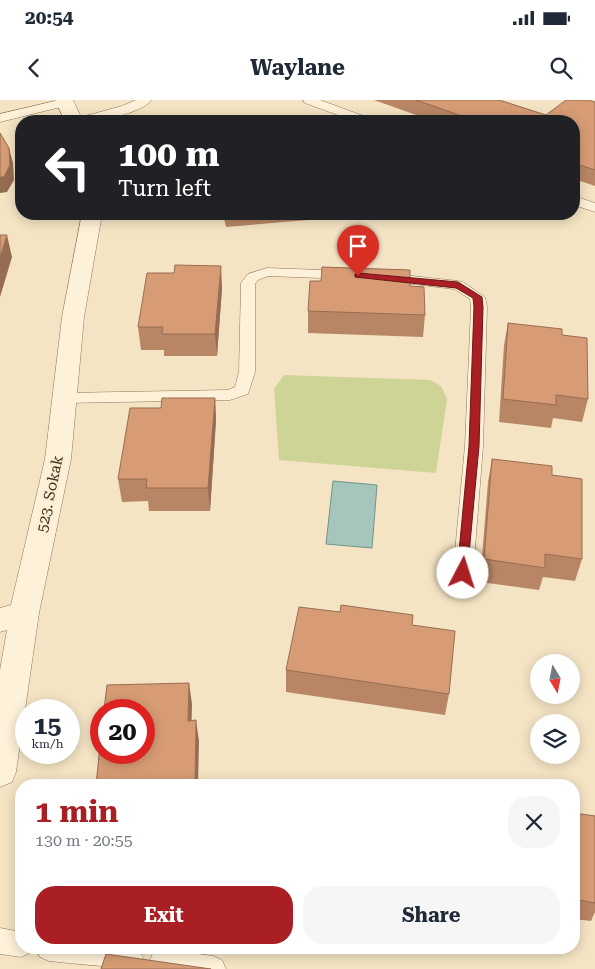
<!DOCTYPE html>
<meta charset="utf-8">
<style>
:root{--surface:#fff;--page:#f6f6f7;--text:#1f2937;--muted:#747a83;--accent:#a91f23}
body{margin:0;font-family:"Roboto Serif",serif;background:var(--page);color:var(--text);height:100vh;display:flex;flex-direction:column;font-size:19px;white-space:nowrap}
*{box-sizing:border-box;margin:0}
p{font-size:16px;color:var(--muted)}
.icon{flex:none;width:28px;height:28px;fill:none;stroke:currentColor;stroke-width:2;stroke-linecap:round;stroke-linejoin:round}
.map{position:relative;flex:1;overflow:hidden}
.sheet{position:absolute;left:15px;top:679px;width:565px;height:175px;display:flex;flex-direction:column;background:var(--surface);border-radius:20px;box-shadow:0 2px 12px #0003}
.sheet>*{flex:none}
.top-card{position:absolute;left:15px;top:15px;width:565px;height:105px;border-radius:20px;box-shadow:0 2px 12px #0003;background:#202124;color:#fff;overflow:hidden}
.needle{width:32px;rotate:170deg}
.buttons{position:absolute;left:530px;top:554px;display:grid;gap:10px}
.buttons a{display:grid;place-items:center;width:50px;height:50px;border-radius:50%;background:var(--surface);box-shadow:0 2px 12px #0003;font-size:25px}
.speed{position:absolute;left:15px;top:599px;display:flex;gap:10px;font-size:25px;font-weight:700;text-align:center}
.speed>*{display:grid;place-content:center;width:65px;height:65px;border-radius:50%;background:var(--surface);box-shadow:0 2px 12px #0003;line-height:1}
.speed small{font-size:12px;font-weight:400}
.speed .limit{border:8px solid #d22;background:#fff;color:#111}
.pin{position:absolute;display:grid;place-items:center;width:42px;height:42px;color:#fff;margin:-51px -21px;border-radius:50% 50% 50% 0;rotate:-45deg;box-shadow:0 0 5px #0007}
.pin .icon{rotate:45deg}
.me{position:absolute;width:55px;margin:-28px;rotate:5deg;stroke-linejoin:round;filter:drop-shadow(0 0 4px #0008)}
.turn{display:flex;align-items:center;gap:18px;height:105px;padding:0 20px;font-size:22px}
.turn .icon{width:65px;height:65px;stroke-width:2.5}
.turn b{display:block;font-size:35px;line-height:42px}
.round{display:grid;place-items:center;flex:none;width:52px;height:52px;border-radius:20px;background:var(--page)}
.overview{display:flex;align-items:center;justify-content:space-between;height:85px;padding:0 20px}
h1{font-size:30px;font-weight:700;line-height:38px;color:var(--accent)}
.primary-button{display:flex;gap:10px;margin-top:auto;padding:10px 20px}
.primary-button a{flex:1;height:58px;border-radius:20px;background:var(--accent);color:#fff;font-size:20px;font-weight:700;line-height:58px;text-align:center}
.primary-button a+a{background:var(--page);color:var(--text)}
.status{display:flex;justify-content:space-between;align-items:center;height:35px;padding:0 25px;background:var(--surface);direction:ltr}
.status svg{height:14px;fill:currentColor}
header{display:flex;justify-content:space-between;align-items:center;height:65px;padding:0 20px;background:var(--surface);font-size:22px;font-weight:700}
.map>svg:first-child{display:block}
</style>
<div class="status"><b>20:54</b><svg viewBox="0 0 49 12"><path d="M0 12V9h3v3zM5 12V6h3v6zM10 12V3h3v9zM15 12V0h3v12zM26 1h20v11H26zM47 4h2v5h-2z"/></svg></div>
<header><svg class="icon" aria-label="back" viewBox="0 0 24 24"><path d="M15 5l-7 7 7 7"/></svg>Waylane<svg class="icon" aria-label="search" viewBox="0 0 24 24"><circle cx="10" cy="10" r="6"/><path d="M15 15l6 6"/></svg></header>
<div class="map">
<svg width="595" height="869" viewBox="0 0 595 869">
<rect width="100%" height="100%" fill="#f4e4c4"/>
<path fill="#ced496" d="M284,275L430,280L441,286L447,299L436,373L279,360L274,289Z"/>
<path fill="#a6c6bc" stroke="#6b968b" d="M333,381L377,385L372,448L326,444Z"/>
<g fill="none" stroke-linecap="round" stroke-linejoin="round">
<defs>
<g id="service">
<path d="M59,0H70L71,2L69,5L0,22V14Z"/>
<path d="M136,0H152C139,15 95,22 76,21L78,18L122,6Z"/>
<path d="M303,0H320L369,18L371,21H354L305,3Z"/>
<path d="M574,96L595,103V112L574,105Z"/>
<path d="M267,168L347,171L352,172L354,175L352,178L347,179L268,176L258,180L255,184V272L248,294L230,300L64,303L58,302L56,298L58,294L64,293L228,290L235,287L239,272L241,183L248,174Z"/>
<path d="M384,173L458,181L463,182L485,197L487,207L483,346L473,473L470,478L463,480L456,478L453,473L465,346L471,207L470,199L454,189L379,180L377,177L379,174Z"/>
<path d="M0,828L21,832V848H32L30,853L21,857L0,854Z"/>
<path d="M36,848H135L139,849L143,858L139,867C121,869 70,863 49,861L40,857Z"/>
<path d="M162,849L213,856L222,860L226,869H152L149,862L153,853Z"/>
</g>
<g id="minor">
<path d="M55,0H73L83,21H65Z"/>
<path d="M82,114H102L84,217L71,359L39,513L16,672L12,682L0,687V570L7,530L0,532V508L11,505L45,359L62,217Z"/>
</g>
</defs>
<use href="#service" stroke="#917557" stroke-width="1"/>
<use href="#minor" stroke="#917557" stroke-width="1"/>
<use href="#service" fill="#fdf1d9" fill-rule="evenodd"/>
<use href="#minor" fill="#fdf1d9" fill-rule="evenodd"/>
</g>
<g fill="#b98665">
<path d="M374,0H499L546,15L595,2V86L574,79V21H433Z"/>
<path d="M223,114H308V120L226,127Z"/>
<path d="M410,186L425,215L423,237L308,233V211Z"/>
<path d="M222,188L217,256H164V250H141L138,227Z"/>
<path d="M508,223L562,235L588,299L582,322L553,318L551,328L499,322L504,245Z"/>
<path d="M215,298L216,320L210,411H149L148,401L122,402L118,379L161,308Z"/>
<path d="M492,359L552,375L582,459L575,481L543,477L539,490L480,482L488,382Z"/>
<path d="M412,525L449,594L445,615L286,592V570Z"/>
<path d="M574,713L595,716V812L591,821L574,819Z"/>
</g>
<g fill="#966d52">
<path d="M9,48L13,63L14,80L7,92L0,93V77Z"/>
<path d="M7,135L12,157L0,197V157Z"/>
<path d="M221,166L222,188L217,256L215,234Z"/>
<path d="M215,298L216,320L210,411L208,388Z"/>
<path d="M189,583L192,604L191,641L188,621Z"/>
<path d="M196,620L199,641L198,685H195Z"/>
</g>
<g fill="#d79c75" stroke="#966d52">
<path d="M416,0H499L546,15L566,0H588L595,2V70L574,63V21H455L462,16Z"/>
<path d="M0,33L9,48L10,65L4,77H0Z"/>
<path d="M0,135H7L0,157Z"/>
<path d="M175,165L221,166L215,234H162L163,227H138L147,173H174Z"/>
<path d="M322,167L410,170V186L424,187L425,215L308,211L310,181H321Z"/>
<path d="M508,223L562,229V235L587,238L588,299L556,295V305L503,299Z"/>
<path d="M162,298H215L208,388H146L147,379H118L130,308H161Z"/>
<path d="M492,359L552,366V375L582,379V459L545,454V468L484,459Z"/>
<path d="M341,505L413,515L412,525L455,531L449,594L286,570L299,507L340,512Z"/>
<path d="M189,583L188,621L196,620L195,685H96L101,636V652H144V610H104L107,585Z"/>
<path d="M574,713L595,716V803L574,799Z"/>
<path d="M106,854L211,869H101Z"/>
</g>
<path fill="#a91f23" stroke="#6e1417" d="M358,173L458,182L482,197L483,207L479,346L467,476H459L457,473L469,346L474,207L473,198L456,188L355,177V174Z"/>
<g text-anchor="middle" stroke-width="5" stroke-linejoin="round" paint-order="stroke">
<g font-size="15" fill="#3f2d1d" stroke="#faeed5">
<text transform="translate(50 394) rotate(-78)" y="5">523. Sokak</text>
</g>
</g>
</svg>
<div class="buttons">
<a><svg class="needle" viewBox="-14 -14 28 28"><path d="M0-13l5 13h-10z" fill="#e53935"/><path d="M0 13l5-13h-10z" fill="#747a83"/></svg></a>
<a><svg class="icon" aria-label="layers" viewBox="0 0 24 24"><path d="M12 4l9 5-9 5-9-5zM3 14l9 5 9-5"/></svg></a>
</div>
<div class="speed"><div>15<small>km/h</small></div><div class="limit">20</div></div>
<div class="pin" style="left:358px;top:176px;background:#d93025"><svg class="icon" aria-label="arrive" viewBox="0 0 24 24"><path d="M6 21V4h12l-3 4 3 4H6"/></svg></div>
<svg class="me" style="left:463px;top:473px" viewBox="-20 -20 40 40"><circle r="19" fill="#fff"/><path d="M0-13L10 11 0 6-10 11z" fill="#a91f23"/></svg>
<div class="top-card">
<div class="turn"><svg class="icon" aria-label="left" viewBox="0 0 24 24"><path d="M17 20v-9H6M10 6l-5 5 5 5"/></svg><div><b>100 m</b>Turn left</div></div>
</div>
<section class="sheet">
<div class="overview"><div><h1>1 min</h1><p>130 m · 20:55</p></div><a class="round"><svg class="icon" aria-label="close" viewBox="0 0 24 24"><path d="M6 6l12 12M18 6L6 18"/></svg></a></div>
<div class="primary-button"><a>Exit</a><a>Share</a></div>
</section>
</div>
